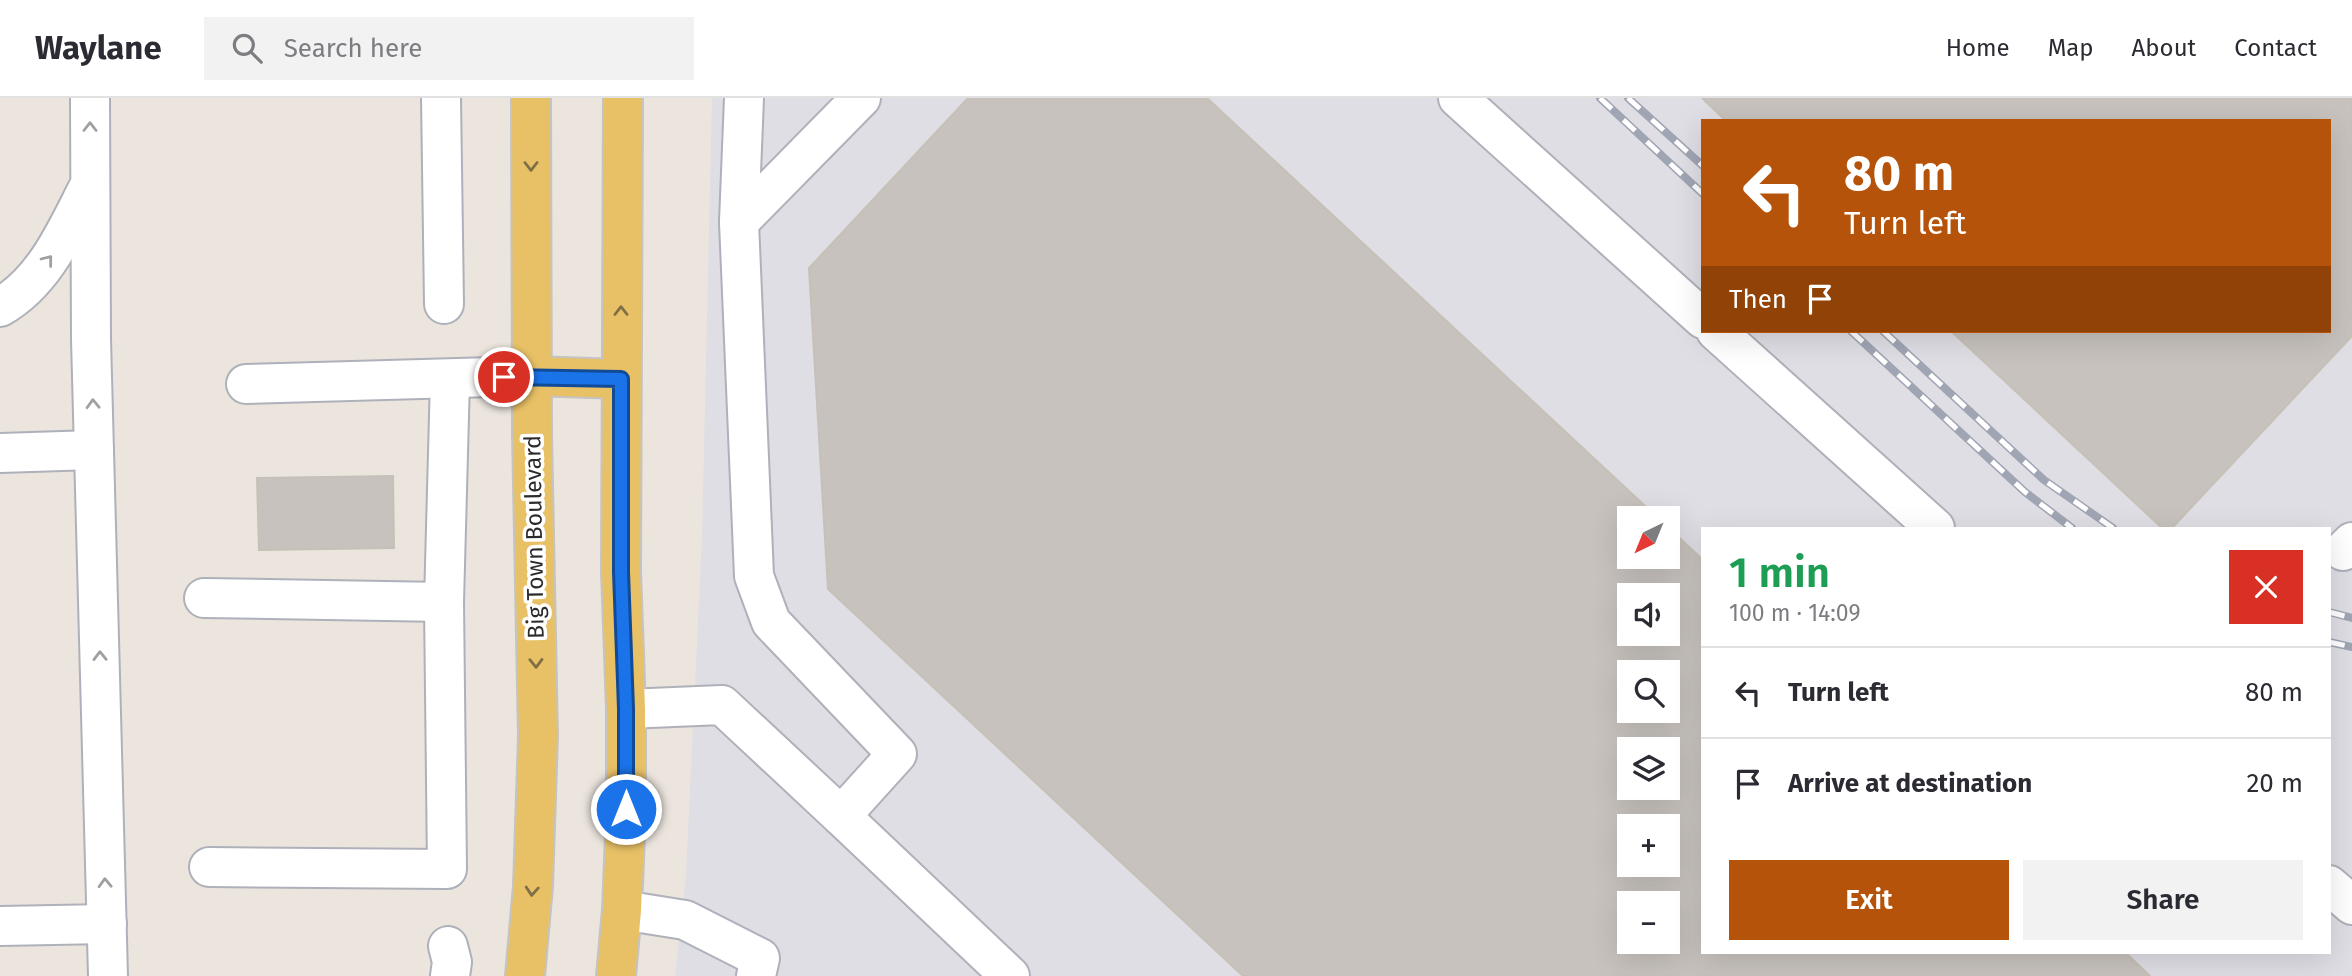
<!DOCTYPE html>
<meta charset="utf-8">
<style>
:root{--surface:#fff;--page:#f2f2f3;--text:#2b2b33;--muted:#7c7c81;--line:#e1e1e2;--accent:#b45309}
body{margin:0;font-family:"Fira Sans",sans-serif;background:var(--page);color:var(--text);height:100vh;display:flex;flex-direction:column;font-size:26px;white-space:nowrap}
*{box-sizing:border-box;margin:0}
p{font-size:23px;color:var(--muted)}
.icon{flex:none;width:38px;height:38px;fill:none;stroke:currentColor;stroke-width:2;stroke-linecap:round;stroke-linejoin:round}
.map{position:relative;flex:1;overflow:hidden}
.details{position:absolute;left:1701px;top:429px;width:630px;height:427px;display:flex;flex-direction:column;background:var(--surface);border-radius:0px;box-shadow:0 7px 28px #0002}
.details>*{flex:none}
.hud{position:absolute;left:1701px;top:21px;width:630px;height:214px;border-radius:0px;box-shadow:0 7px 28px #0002;background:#b45309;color:#fff;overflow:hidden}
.needle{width:46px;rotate:223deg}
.buttons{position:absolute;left:1617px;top:408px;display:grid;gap:14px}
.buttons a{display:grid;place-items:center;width:63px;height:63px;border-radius:0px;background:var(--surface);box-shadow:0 7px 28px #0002;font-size:35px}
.pin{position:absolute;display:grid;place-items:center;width:60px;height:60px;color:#fff;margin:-30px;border:4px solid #fff;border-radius:50%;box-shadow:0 2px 7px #0007}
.me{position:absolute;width:77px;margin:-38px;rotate:0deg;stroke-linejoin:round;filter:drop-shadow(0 0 5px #0008)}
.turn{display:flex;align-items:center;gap:24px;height:147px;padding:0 28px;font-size:32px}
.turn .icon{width:91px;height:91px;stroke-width:2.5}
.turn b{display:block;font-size:49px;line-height:60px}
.then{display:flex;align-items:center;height:66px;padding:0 28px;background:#0003;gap:14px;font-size:26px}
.round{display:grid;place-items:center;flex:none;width:74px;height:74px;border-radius:0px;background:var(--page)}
.head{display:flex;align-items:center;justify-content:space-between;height:119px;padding:0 28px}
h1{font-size:42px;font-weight:600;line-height:52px;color:#1e9e55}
.action{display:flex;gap:14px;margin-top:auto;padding:14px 28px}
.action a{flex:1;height:80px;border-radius:0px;background:var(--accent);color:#fff;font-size:28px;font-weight:600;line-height:80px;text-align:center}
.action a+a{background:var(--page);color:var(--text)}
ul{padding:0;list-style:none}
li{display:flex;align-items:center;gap:21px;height:91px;padding:0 28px;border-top:2px solid var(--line)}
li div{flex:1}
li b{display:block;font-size:26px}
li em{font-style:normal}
header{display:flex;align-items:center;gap:42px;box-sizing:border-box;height:98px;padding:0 35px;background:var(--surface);border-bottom:2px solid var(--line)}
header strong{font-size:33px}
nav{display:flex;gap:38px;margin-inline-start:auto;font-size:24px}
.search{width:490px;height:63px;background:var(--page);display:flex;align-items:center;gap:18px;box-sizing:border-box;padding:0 24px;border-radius:0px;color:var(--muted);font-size:26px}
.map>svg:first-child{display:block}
</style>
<header>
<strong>Waylane</strong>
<div class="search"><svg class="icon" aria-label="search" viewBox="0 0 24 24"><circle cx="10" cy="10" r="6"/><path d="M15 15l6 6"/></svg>Search here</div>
<nav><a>Home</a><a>Map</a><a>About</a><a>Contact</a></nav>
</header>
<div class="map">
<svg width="2352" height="878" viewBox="0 0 2352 878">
<rect width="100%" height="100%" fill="#ece5de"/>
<path fill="#dfdee5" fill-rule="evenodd" d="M712,0H2352V878H675L686,776L702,439ZM1703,23H2329V233H1703ZM1629,420H1668V458H1629ZM1703,430H2329V854H1703ZM1629,497H1668V536H1629ZM1629,574H1668V612H1629ZM1629,651H1668V690H1629ZM1629,728H1668V766H1629ZM1629,805H1668V844H1629Z"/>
<g fill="#c7c2bd" stroke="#c7c0b7" stroke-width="2" fill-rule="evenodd">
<path d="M968,0H1207L1658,420H1629V458H1668V429L1703,462V854H2125L2150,878H1243L828,491L809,170ZM1629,497H1668V536H1629ZM1629,574H1668V612H1629ZM1629,651H1668V690H1629ZM1629,728H1668V766H1629ZM1629,805H1668V844H1629Z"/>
<path d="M1702,0H2352V238L2172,430H2162L1951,233H2329V23H1726Z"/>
<path d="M393,378L394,450L259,452L257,380Z"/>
</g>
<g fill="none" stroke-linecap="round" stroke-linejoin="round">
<defs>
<g id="minor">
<path d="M90,0L91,241L108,878"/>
<path d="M441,0L444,206"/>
<path d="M1458,0L1703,221"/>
<path d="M739,124L861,0"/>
<path d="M0,209C44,184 65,135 87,92"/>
<path d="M1716,233L1935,430"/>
<path d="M246,286L531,278"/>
<path d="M0,355L94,352"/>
<path d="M2343,453L2352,444"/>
<path d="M204,500L444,504"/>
<path d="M626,611L722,607L841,718L897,656L771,524L754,478L739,124L744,0"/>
<path d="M841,718L1010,878"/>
<path d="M209,769L447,771L444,504L450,281"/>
<path d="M2329,787L2352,807"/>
<path d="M622,812L685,822L760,860L756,878"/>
<path d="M0,828L107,826"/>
<path d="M448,848L452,864L450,878"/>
</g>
<g id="major">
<path d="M531,278L621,281"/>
<path d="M525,878L533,788L538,638L532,336L531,0"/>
<path d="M616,878L622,812L626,711V611L621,474L623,0"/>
</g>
</defs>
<use href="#minor" stroke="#aeb1ba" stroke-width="42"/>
<use href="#major" stroke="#c4c4c4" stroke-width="42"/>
<use href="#minor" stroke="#fff" stroke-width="38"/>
<use href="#major" stroke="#e8c166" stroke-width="38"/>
<defs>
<g id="rail">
<path d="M1600,0L1703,96"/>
<path d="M1628,0L1703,68"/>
<path d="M1851,233L2025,394L2072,430"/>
<path d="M1883,233L2044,382L2113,430"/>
<path d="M2329,514L2352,520"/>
<path d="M2329,544L2352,549"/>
</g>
</defs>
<use href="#rail" stroke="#a0a5b4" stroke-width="8"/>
<use href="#rail" stroke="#fff" stroke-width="5" stroke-dasharray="16" stroke-linecap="butt"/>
</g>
<defs><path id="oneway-chevron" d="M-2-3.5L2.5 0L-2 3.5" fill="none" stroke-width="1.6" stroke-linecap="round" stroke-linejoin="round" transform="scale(1.75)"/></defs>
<g stroke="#a0a0a0">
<use href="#oneway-chevron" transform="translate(90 29) rotate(-90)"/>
<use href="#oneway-chevron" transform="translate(48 162) rotate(-52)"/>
<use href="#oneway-chevron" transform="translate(93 306) rotate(-92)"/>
<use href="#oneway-chevron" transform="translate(100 558) rotate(-91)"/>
<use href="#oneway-chevron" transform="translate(105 785) rotate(-92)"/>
</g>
<g stroke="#806e46">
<use href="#oneway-chevron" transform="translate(531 68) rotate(90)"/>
<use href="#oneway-chevron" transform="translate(621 213) rotate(-90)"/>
<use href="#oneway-chevron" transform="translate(536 565) rotate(89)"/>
<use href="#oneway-chevron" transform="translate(532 793) rotate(94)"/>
</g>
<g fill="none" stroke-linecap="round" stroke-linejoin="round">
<defs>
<path id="route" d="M504,279L621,281V474L626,611V711"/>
</defs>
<use href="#route" stroke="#114b97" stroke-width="18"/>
<use href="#route" stroke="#1a73e8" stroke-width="12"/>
</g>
<g text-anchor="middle" stroke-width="7" stroke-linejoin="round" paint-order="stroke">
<g font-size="23" fill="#2b2b2b" stroke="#fff">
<text transform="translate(534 439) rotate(-91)" y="8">Big Town Boulevard</text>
</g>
</g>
</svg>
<div class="buttons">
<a><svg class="needle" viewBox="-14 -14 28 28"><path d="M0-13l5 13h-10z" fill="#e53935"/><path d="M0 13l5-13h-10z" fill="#7c7c81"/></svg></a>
<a><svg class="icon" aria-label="sound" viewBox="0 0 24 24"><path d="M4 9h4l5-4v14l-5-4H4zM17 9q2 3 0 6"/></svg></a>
<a><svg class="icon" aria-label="search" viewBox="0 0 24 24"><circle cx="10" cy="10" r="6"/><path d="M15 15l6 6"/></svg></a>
<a><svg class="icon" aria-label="layers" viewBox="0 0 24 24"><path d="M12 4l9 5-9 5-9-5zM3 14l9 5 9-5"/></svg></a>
<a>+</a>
<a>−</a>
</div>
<div class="pin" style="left:504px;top:279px;background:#d93025"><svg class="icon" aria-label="arrive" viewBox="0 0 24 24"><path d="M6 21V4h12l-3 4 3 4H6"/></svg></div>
<svg class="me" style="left:626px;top:711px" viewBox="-20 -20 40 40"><circle r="17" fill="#1a73e8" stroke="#fff" stroke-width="3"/><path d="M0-11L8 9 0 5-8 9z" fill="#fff"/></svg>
<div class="hud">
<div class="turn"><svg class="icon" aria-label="left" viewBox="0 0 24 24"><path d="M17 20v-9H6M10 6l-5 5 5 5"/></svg><div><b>80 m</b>Turn left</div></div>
<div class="then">Then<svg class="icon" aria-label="arrive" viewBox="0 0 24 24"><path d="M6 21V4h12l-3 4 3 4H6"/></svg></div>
</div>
<section class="details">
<div class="head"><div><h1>1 min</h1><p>100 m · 14:09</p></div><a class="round" style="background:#d93025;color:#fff"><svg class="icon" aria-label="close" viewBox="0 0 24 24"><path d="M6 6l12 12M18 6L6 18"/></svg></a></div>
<ul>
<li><svg class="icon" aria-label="left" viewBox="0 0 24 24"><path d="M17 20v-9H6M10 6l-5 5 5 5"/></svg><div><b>Turn left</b></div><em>80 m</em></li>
<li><svg class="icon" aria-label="arrive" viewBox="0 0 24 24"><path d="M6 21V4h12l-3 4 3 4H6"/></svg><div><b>Arrive at destination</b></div><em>20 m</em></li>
</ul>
<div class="action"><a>Exit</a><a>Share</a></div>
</section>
</div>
